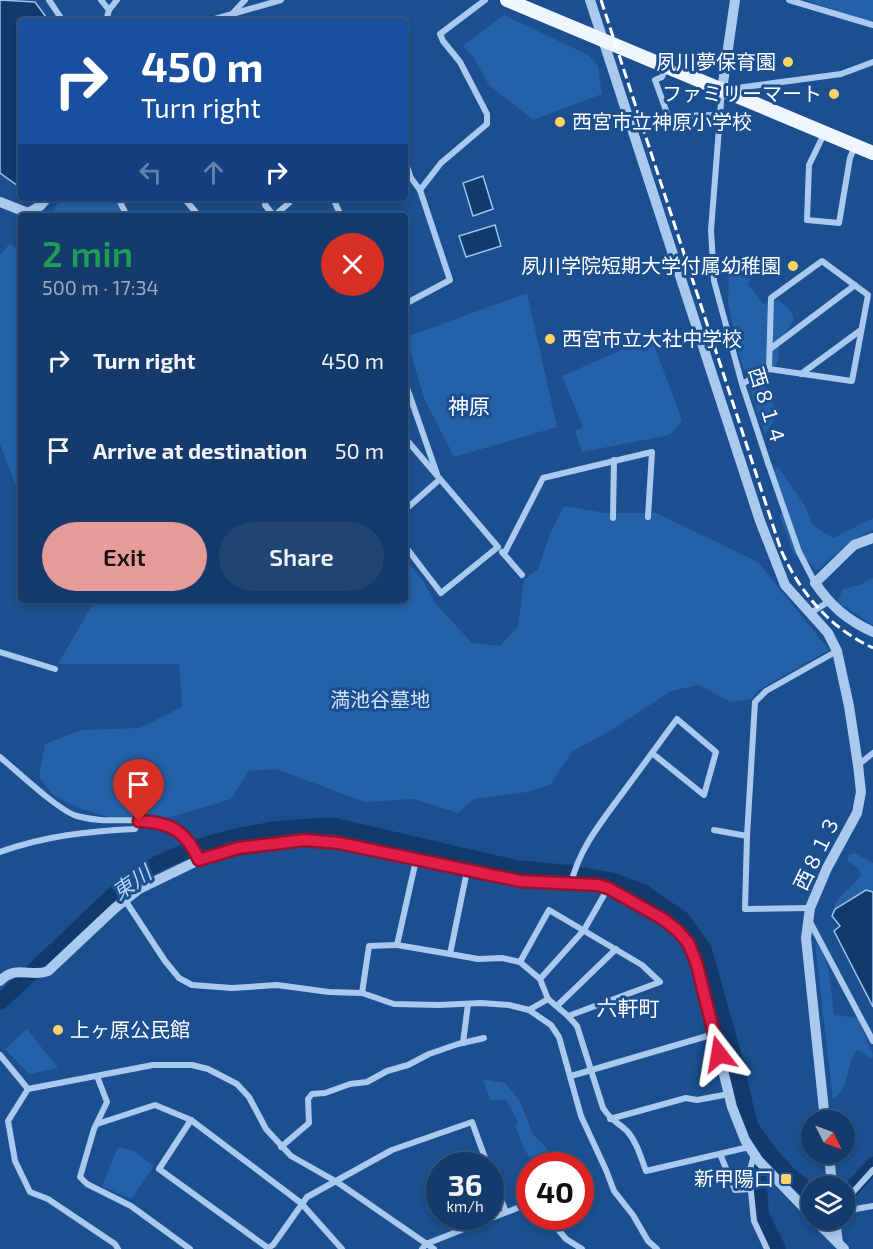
<!DOCTYPE html>
<meta charset="utf-8">
<style>
:root{--surface:#143b6b;--page:#214673;--text:#f1f3f6;--muted:#9dadc1;--line:#33557e;--accent:#e69b98}
body{margin:0;font-family:"Exo 2","Noto Sans JP",sans-serif;background:var(--page);color:var(--text);height:100vh;display:flex;flex-direction:column;font-size:22px;white-space:nowrap}
*{box-sizing:border-box;margin:0}
p{font-size:20px;color:var(--muted)}
.icon{flex:none;width:33px;height:33px;fill:none;stroke:currentColor;stroke-width:2;stroke-linecap:round;stroke-linejoin:round}
.map{position:relative;flex:1;overflow:hidden}
.drawer{position:absolute;left:18px;top:213px;width:390px;height:390px;display:flex;flex-direction:column;background:var(--surface);border-radius:6px;box-shadow:0 3px 9px #0003,0 0 0 2px var(--line)}
.drawer>*{flex:none}
.banner{position:absolute;left:18px;top:18px;width:390px;height:183px;border-radius:6px;box-shadow:0 3px 9px #0003,0 0 0 2px var(--line);background:#1a4fa0;color:#fff;overflow:hidden}
.needle{width:39px;rotate:132deg}
.controls{position:absolute;left:801px;top:1110px;display:grid;gap:12px}
.controls a{display:grid;place-items:center;width:54px;height:54px;border-radius:50%;background:var(--surface);box-shadow:0 3px 9px #0003,0 0 0 2px var(--line);font-size:30px}
.speed{position:absolute;left:426px;top:1152px;display:flex;gap:12px;font-size:30px;font-weight:700;text-align:center}
.speed>*{display:grid;place-content:center;width:78px;height:78px;border-radius:50%;background:var(--surface);box-shadow:0 3px 9px #0003,0 0 0 2px var(--line);line-height:1}
.speed small{font-size:15px;font-weight:400}
.speed .limit{border:9px solid #d22;background:#fff;color:#111}
.pin{position:absolute;display:grid;place-items:center;width:51px;height:51px;color:#fff;margin:-62px -26px;border-radius:50% 50% 50% 0;rotate:-45deg;box-shadow:0 0 6px #0007}
.pin .icon{rotate:45deg}
.me{position:absolute;width:66px;margin:-33px;rotate:346deg;stroke-linejoin:round;filter:drop-shadow(0 0 4px #0008)}
.turn{display:flex;align-items:center;gap:21px;height:126px;padding:0 24px;font-size:27px}
.turn .icon{width:78px;height:78px;stroke-width:2.5}
.turn b{display:block;font-size:42px;line-height:51px}
.lanes{display:flex;align-items:center;height:57px;padding:0 24px;background:#0003;justify-content:center;gap:30px;direction:ltr}
.lanes .off{opacity:.35}
.round{display:grid;place-items:center;flex:none;width:63px;height:63px;border-radius:32px;background:var(--page)}
.headline{display:flex;align-items:center;justify-content:space-between;height:102px;padding:0 24px}
h1{font-size:36px;font-weight:600;line-height:45px;color:#1e9e55}
.cta{display:flex;gap:12px;margin-top:auto;padding:12px 24px}
.cta a{flex:1;height:69px;border-radius:36px;background:var(--accent);color:#111;font-size:24px;font-weight:600;line-height:69px;text-align:center}
.cta a+a{background:var(--page);color:var(--text)}
ul{padding:0;list-style:none}
li{display:flex;align-items:center;gap:18px;height:90px;padding:0 24px}
li div{flex:1}
li b{display:block;font-size:22px}
li em{font-style:normal}
.map>svg:first-child{display:block}
</style>
<div class="map">
<svg width="873" height="1249" viewBox="0 0 873 1249">
<rect width="100%" height="100%" fill="#1b4f8f"/>
<g fill="#2461a8">
<path d="M805,0H873V20H865Z"/>
<path d="M504,15L588,55L598,66L602,94L533,120L489,85L474,58L463,46Z"/>
<path d="M62,198H114L125,216H48Z"/>
<path d="M10,243L17,249L21,245V499L0,444V255Z"/>
<path d="M729,267L753,273L748,284L763,304L778,300C809,322 784,324 779,347C778,352 780,357 778,361C775,368 768,375 764,381L777,414L765,435L738,351L728,302Z"/>
<path d="M527,293L557,427L454,457L424,398L406,337Z"/>
<path d="M651,337L682,420L670,435L582,452L575,431L583,427L562,376Z"/>
<path d="M778,467L805,506L813,525L833,538L873,518V530L851,541L816,571L808,561L794,554L780,517L784,502L773,471Z"/>
<path d="M564,506L605,513H656L758,562L829,650L759,690L751,699L731,702L699,685L671,691L610,731L573,751L550,785L527,792L474,799L458,813L414,799L365,802L276,769L249,771L231,799L172,817H109L79,808L53,795L39,777L45,744L81,730L140,728L182,707L179,664H58L95,600H405V559L424,582L435,603L472,643L500,646L518,627L524,579L538,569L550,534Z"/>
<path d="M873,578V625L837,602L843,589L859,585Z"/>
<path d="M855,853L873,863V891L866,890L834,908C837,894 853,888 861,875L858,868L848,861V855Z"/>
<path d="M815,943C831,956 831,995 834,1015L858,1018L873,1055L872,1059C866,1057 863,1051 857,1050C845,1064 851,1088 833,1099Z"/>
<path d="M27,1029L58,1068L29,1074L5,1049Z"/>
<path d="M483,1079L505,1083L520,1101L533,1135L545,1146L552,1161H559L566,1165H535L524,1149L515,1125L518,1122L506,1100H490Z"/>
<path d="M118,1147L134,1151L154,1166L131,1199L102,1186Z"/>
</g>
<g fill="#123a6d" stroke="#9cc4f0" stroke-width="1.5">
<path d="M0,0L35,2L49,21H21V188L0,173Z"/>
<path d="M483,176L493,209L473,216L463,183Z"/>
<path d="M495,225L501,246L466,257L459,236Z"/>
<path d="M866,890L873,892V1007L834,931L840,926L832,916L835,909Z"/>
</g>
<g fill="none" stroke-linecap="round" stroke-linejoin="round">
<g stroke="#123a6d" stroke-width="16">
<path d="M0,1002C29,975 58,948 86,921C106,902 126,881 149,868C203,839 275,825 335,826L516,868L568,873L614,881L643,892L682,919L704,950L733,1054L750,1126L770,1154L789,1175L812,1193"/>
<path d="M770,1154L758,1175L761,1215L778,1249"/>
<path d="M850,1191L873,1165"/>
</g>
<g stroke="#a9c9ee" stroke-width="6">
<path d="M49,0L63,21"/>
<path d="M101,0L109,10"/>
<path d="M789,0L873,25"/>
<path d="M233,13L245,0"/>
<path d="M106,21L109,10L117,0"/>
<path d="M208,21L281,0"/>
<path d="M666,66L662,77L655,80L668,116L720,115"/>
<path d="M824,134L809,165L807,220L839,223L850,158L855,146"/>
<path d="M405,161L411,178L420,190L450,280L405,304"/>
<path d="M420,190L441,163L487,124V114L460,62L443,41L440,34L485,0"/>
<path d="M118,198L127,216"/>
<path d="M184,198L199,216"/>
<path d="M266,198L265,205L274,216L289,203L290,198"/>
<path d="M333,198L341,216"/>
<path d="M770,349L855,285"/>
<path d="M801,374L861,330"/>
<path d="M405,382L437,474"/>
<path d="M742,384L769,369L852,381L868,295L822,261L771,298L769,369"/>
<path d="M405,438L498,547L441,593L405,546"/>
<path d="M405,510L439,480"/>
<path d="M613,518L614,460"/>
<path d="M502,552L522,575"/>
<path d="M504,554L543,478L652,452L648,517"/>
<path d="M815,583L799,552L768,463L742,384L714,281L711,230L722,90L841,74L873,62"/>
<path d="M809,614L828,602"/>
<path d="M0,652L55,669"/>
<path d="M0,757C17,771 59,811 77,816C125,830 172,800 199,860"/>
<path d="M858,765L873,753"/>
<path d="M714,830L747,836"/>
<path d="M0,852C44,836 89,831 135,829L139,821"/>
<path d="M416,860L397,945L450,954"/>
<path d="M467,871L450,954L478,959L502,958L520,962L540,979"/>
<path d="M571,884C579,848 603,820 624,791C642,767 659,743 677,719L716,752L704,795L652,753"/>
<path d="M125,900L165,961L179,978L192,985L232,988L277,985L329,992L362,993L394,1004L439,1005L481,1003L509,1005L529,1010L551,1025L559,1037L581,1116L606,1170L614,1191L633,1215L648,1241L657,1249"/>
<path d="M810,908L745,909L747,836L755,702L766,691L837,651"/>
<path d="M810,922L873,1041"/>
<path d="M520,962L549,910L642,965L660,982L568,1016"/>
<path d="M362,993L369,946L397,945"/>
<path d="M548,999L568,1016L577,1026L603,1108C612,1122 617,1121 627,1131C637,1142 641,1158 646,1171L749,1147"/>
<path d="M557,1006L616,949"/>
<path d="M529,1010L548,999L540,979L584,930L608,888"/>
<path d="M463,1043L468,1004"/>
<path d="M0,1055L28,1089L153,1065H192L208,1069L237,1084L249,1097L266,1129L291,1156L337,1182L434,1249"/>
<path d="M97,1076L107,1102L94,1129L80,1177L87,1184L131,1206L190,1249"/>
<path d="M571,1076L714,1034"/>
<path d="M28,1089L8,1121L15,1161L30,1192L48,1199L115,1244L118,1249"/>
<path d="M610,1119L686,1098L697,1100L729,1094"/>
<path d="M191,1120L159,1169L268,1248L273,1245L307,1197L392,1150L472,1122L488,1166"/>
<path d="M97,1124L155,1105L191,1120L301,1203L342,1249"/>
<path d="M281,1147L309,1123L308,1099L312,1094L325,1093L350,1084L367,1082L387,1071L408,1065L429,1054L458,1044L484,1038"/>
<path d="M720,1154L735,1190L751,1189"/>
<path d="M754,1155L749,1173L754,1221L767,1249"/>
<path d="M490,1171L506,1212"/>
<path d="M844,1202L873,1170"/>
<path d="M844,1211L873,1206"/>
<path d="M547,1216L566,1239L582,1249"/>
<path d="M422,1249L426,1244L530,1203"/>
</g>
<g stroke="#a9c9ee" stroke-width="10">
<path d="M590,0L760,521L785,585L828,633L837,651L849,706L858,765L861,792L857,813L827,868L810,908L806,938L825,1120"/>
<path d="M722,90L735,0"/>
<path d="M0,202L28,213L40,206L47,198"/>
<path d="M873,538L854,545L815,583C831,606 847,620 873,632"/>
<path d="M0,981C17,964 31,978 48,971L115,908L139,889L199,860L238,848L305,840L339,843L520,881L598,885C621,891 676,923 688,943C692,949 694,958 697,965L732,1107L745,1140L758,1160L812,1216"/>
<path d="M829,1154L832,1186"/>
<path d="M815,1220L844,1249"/>
<path d="M835,1220L838,1243"/>
</g>
<path stroke="#f0f6ff" stroke-width="14" d="M507,0L873,153"/>
<path stroke="#fff" stroke-width="3" stroke-dasharray="10 4.5" stroke-linecap="butt" d="M601,0L781,550C800,593 830,628 873,648"/>
</g>
<g fill="none" stroke-linecap="round" stroke-linejoin="round">
<defs>
<path id="route" d="M139,821C170,822 186,831 199,860L238,848L305,840L339,843L520,881L598,885L608,888L663,919L678,931L689,944L697,965L719,1054"/>
</defs>
<use href="#route" stroke="#92132f" stroke-width="15"/>
<use href="#route" stroke="#e11d48" stroke-width="10"/>
</g>
<g fill="#ffd166" stroke="#1b4f8f" stroke-width="2">
<circle cx="788" cy="62" r="6"/>
<circle cx="834" cy="94" r="6"/>
<circle cx="560" cy="122" r="6"/>
<circle cx="793" cy="266" r="6"/>
<circle cx="550" cy="339" r="6"/>
<circle cx="58" cy="1030" r="6"/>
<rect x="780" y="1173" width="12" height="12" rx="3"/>
</g>
<g text-anchor="middle" stroke-width="6" stroke-linejoin="round" paint-order="stroke">
<g font-size="20" fill="#fff" stroke="#1b4f8f" text-anchor="end">
<text x="776" y="69">夙川夢保育園</text>
<text x="822" y="101">ファミリーマート</text>
<text x="572" y="129" text-anchor="start">西宮市立神原小学校</text>
<text x="781" y="273">夙川学院短期大学付属幼稚園</text>
<text x="562" y="346" text-anchor="start">西宮市立大社中学校</text>
<text x="70" y="1037" text-anchor="start">上ヶ原公民館</text>
<text x="774" y="1186">新甲陽口</text>
</g>
<g font-size="20" fill="#fff" stroke="#1b4f8f">
<text transform="translate(767 406) rotate(73)" y="7">西８１４</text>
<text transform="translate(817 853) rotate(-64)" y="7">西８１３</text>
</g>
<g font-size="20" fill="#cfe3fa" stroke="#1b4f8f">
<text x="380" y="707">満池谷墓地</text>
</g>
<g font-size="21" fill="#fff" stroke="#1b4f8f">
<text x="469" y="414">神原</text>
<text x="628" y="1016">六軒町</text>
</g>
<g font-size="21" font-style="italic" fill="#b5d3f5" stroke="#1b4f8f">
<text transform="translate(132 883) rotate(-35)" y="7">東川</text>
</g>
</g>
</svg>
<div class="controls">
<a><svg class="needle" viewBox="-14 -14 28 28"><path d="M0-13l5 13h-10z" fill="#e53935"/><path d="M0 13l5-13h-10z" fill="#9dadc1"/></svg></a>
<a><svg class="icon" aria-label="layers" viewBox="0 0 24 24"><path d="M12 4l9 5-9 5-9-5zM3 14l9 5 9-5"/></svg></a>
</div>
<div class="speed"><div>36<small>km/h</small></div><div class="limit">40</div></div>
<div class="pin" style="left:139px;top:821px;background:#d93025"><svg class="icon" aria-label="arrive" viewBox="0 0 24 24"><path d="M6 21V4h12l-3 4 3 4H6"/></svg></div>
<svg class="me" style="left:719px;top:1054px" viewBox="-20 -20 40 40"><path d="M0-17L14 15 0 8-14 15z" fill="#e11d48" stroke="#fff" stroke-width="4"/></svg>
<div class="banner">
<div class="turn"><svg class="icon" aria-label="right" viewBox="0 0 24 24"><path d="M7 20v-9h11M14 6l5 5-5 5"/></svg><div><b>450 m</b>Turn right</div></div>
<div class="lanes"><svg class="icon off" aria-label="left" viewBox="0 0 24 24"><path d="M17 20v-9H6M10 6l-5 5 5 5"/></svg><svg class="icon off" aria-label="ahead" viewBox="0 0 24 24"><path d="M12 20V5M6 11l6-6 6 6"/></svg><svg class="icon" aria-label="right" viewBox="0 0 24 24"><path d="M7 20v-9h11M14 6l5 5-5 5"/></svg></div>
</div>
<section class="drawer">
<div class="headline"><div><h1>2 min</h1><p>500 m · 17:34</p></div><a class="round" style="background:#d93025;color:#fff"><svg class="icon" aria-label="close" viewBox="0 0 24 24"><path d="M6 6l12 12M18 6L6 18"/></svg></a></div>
<ul>
<li><svg class="icon" aria-label="right" viewBox="0 0 24 24"><path d="M7 20v-9h11M14 6l5 5-5 5"/></svg><div><b>Turn right</b></div><em>450 m</em></li>
<li><svg class="icon" aria-label="arrive" viewBox="0 0 24 24"><path d="M6 21V4h12l-3 4 3 4H6"/></svg><div><b>Arrive at destination</b></div><em>50 m</em></li>
</ul>
<div class="cta"><a>Exit</a><a>Share</a></div>
</section>
</div>
